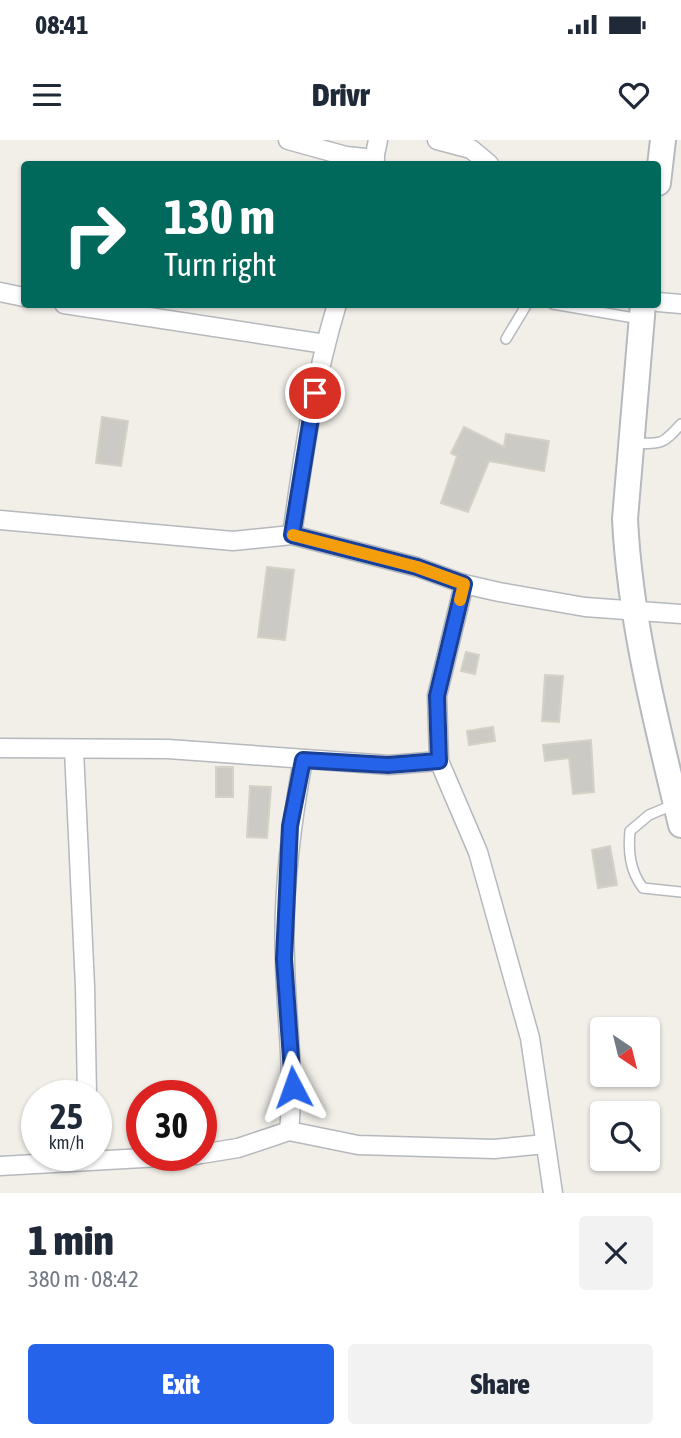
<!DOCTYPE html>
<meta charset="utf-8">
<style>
:root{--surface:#fff;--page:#f2f2f3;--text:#1f2937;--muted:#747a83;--accent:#2563eb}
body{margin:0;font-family:"Asap Condensed",sans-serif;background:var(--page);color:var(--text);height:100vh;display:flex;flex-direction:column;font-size:26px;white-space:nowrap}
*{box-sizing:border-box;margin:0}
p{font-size:23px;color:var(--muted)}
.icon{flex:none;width:38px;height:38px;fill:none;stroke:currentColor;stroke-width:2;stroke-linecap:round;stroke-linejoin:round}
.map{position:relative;height:1053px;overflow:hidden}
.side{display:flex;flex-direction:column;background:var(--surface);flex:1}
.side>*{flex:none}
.top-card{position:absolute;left:21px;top:21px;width:640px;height:147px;border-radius:7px;box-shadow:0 2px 5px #0004;background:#00695c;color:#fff;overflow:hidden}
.needle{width:46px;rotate:145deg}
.buttons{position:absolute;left:590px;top:877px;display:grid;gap:14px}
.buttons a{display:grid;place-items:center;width:70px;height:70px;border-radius:7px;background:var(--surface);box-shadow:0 2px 5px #0004;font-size:35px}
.speed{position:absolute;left:21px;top:940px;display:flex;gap:14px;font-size:35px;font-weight:700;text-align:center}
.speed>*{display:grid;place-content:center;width:91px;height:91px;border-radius:50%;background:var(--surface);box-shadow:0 2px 5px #0004;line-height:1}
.speed small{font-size:18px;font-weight:400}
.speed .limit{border:10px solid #d22;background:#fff;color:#111}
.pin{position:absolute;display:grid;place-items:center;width:60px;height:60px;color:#fff;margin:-30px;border:4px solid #fff;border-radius:50%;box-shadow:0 2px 7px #0007}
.me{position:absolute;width:77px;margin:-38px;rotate:356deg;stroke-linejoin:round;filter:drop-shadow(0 0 5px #0008)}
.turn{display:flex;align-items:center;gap:24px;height:147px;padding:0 28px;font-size:32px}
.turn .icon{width:91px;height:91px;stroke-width:2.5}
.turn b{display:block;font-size:49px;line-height:60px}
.round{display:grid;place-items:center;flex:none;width:74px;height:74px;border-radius:7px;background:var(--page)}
.headline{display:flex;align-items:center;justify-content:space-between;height:119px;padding:0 28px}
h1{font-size:42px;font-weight:800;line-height:52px}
.primary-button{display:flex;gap:14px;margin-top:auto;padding:14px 28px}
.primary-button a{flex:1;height:80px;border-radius:7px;background:var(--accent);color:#fff;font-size:28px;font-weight:800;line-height:80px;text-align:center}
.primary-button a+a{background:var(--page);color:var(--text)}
.status{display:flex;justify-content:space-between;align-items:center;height:49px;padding:0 35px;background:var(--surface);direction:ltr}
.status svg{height:19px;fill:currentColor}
header{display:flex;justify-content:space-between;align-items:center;height:91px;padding:0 28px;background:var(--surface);font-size:32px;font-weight:800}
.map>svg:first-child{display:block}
</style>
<div class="status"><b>08:41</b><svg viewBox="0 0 49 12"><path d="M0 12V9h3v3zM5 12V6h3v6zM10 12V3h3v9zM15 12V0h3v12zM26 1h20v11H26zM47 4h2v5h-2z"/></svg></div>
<header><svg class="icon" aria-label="menu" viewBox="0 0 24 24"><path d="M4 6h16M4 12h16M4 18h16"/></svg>Drivr<svg class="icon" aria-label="heart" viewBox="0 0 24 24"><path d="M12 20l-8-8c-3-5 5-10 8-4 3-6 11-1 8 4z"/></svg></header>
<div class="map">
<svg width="681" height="1053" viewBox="0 0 681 1053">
<rect width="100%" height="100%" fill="#f1efe8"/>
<g fill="#cccac5" stroke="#d6d1c6" stroke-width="2">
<path d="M102,277L128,281L121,326L96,323Z"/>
<path d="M464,287L504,307L506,294L549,301L544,331L489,321L468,372L441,363L457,316L451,313Z"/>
<path d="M267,427L294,430L285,500L258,497Z"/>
<path d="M466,512L479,515L475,534L461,531Z"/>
<path d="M545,535L563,536L559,582L542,581Z"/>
<path d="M493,587L495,601L469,605L467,591Z"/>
<path d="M591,600L594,652L573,654L569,618L545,621L543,605Z"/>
<rect x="216" y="627" width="17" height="30"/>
<path d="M250,646L271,647L267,698L247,697Z"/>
<path d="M610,706L617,745L598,748L592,710Z"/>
</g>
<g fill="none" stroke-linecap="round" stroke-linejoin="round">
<defs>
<g id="lane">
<path d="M553,164L640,179"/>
<path d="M506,199L527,164"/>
<path d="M633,303C662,304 662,305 681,284"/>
<path d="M675,664L649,675L630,691C628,712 630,731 643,748L681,752"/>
</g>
<g id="street">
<path d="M288,0L346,16L375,19"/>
<path d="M437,0L471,9L489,24"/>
<path d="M373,24L378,0"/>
<path d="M0,152L24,157"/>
<path d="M658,162L681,164"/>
<path d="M64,164L325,204"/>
<path d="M0,380L233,401L292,395L417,427L464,444L499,452L585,467L681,474"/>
<path d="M292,395C303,317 314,240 337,164"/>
<path d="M464,444L437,556L439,621L478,712L530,898L553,1053"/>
<path d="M0,608L168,609L389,625L439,621"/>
<path d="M74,610L85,846L87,956"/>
<path d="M289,991C295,932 286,879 285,821C282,754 291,685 303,620"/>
<path d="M201,1014L238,1008L289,991L358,1005L494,1009L545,1004"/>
<path d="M0,1026L197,1015"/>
</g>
<g id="secondary">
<path d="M658,43L663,0"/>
<path d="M643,164L625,379C630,482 657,585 681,685"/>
</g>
</defs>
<use href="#lane" stroke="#b5b8bc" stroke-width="12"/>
<use href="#street" stroke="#b5b8bc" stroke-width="21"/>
<use href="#secondary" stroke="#b6babf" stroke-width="28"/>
<use href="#lane" stroke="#fff" stroke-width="9"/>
<use href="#street" stroke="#fff" stroke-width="18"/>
<use href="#secondary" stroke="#fff" stroke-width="24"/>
</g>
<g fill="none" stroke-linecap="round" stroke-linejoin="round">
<defs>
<path id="route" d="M293,947L284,819L290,686L303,620L388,625L439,621L437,556L464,444L417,427L292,395L315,253"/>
</defs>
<use href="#route" stroke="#184099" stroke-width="18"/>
<use href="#route" stroke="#2563eb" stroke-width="12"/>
<path stroke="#f59e0b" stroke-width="12" d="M293,395L417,427L464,444L460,460"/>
</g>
</svg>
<div class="buttons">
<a><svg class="needle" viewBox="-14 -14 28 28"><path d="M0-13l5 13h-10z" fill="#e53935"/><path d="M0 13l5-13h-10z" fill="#747a83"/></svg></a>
<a><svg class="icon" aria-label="search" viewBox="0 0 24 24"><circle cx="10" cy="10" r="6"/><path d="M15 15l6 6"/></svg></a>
</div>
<div class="speed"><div>25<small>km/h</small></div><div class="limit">30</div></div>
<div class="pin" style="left:315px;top:253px;background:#d93025"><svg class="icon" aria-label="arrive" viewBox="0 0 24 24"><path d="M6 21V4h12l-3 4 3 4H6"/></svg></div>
<svg class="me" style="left:293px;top:947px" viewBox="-20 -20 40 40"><path d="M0-17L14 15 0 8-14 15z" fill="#2563eb" stroke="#fff" stroke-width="4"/></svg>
<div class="top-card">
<div class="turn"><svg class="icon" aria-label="right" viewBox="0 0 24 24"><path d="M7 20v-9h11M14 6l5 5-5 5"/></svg><div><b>130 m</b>Turn right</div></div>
</div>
</div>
<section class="side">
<div class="headline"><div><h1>1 min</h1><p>380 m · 08:42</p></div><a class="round"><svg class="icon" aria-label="close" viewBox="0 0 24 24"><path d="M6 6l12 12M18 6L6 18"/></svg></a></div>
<div class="primary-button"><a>Exit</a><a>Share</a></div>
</section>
